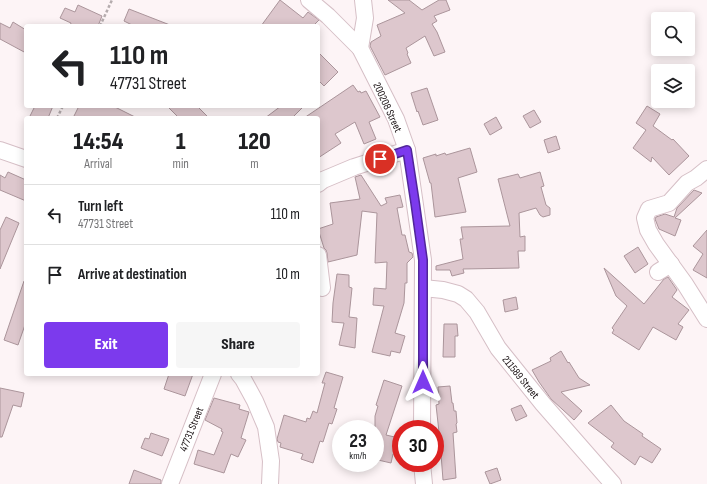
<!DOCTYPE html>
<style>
:root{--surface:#fff;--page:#f6f6f6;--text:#202124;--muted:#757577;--line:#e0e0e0;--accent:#7c3aed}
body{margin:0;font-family:"Sofia Sans Condensed",sans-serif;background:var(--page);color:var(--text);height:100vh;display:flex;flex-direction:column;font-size:15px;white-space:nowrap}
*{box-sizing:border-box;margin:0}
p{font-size:13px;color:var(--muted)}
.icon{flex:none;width:22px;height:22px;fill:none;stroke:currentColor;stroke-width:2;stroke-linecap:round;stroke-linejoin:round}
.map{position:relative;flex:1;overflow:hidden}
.panel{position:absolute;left:24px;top:116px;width:296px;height:260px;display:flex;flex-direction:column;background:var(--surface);border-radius:4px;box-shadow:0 2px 10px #0003}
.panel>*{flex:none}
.guide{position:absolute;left:24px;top:24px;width:296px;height:84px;border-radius:4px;box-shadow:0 2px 10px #0003;background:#fff;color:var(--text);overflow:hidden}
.controls{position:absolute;left:651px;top:12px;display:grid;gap:8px}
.controls a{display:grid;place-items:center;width:44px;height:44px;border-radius:4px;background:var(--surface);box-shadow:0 2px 10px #0003;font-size:20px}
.speed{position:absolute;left:332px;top:420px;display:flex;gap:8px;font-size:20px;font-weight:700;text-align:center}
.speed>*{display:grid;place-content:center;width:52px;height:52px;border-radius:50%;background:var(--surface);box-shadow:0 2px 10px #0003;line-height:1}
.speed small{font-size:10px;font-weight:400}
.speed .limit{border:6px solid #d22;background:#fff;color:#111}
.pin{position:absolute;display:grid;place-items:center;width:34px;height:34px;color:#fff;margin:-17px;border:2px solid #fff;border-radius:50%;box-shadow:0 1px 4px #0007}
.me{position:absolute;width:44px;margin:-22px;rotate:0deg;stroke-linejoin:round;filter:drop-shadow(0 0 3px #0008)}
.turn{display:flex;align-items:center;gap:14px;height:84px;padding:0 20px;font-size:18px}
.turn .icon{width:52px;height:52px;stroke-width:2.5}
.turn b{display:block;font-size:28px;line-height:34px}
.eta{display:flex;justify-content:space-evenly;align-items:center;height:68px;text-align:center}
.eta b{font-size:24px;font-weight:800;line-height:28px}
.action{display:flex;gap:8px;margin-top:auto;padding:8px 20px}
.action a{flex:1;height:46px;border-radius:4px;background:var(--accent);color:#fff;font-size:16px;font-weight:800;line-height:46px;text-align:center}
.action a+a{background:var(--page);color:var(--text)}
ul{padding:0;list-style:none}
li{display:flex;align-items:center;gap:12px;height:60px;padding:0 20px;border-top:1px solid var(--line)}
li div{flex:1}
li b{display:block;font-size:15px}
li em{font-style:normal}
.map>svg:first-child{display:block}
</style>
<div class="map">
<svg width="707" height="484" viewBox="0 0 707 484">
<rect width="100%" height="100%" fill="#fdf4f6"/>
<g fill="#ddc7cd" stroke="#ab959b">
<path d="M280,0L303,18L308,12L319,20L314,25V26H261Z"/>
<path d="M388,0H409L422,10L439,0H446L450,10L434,16L437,21L432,24L437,32L445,52L434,56L425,36L406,48L408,53L407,54L411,63L385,75L370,46L371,42L381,36L377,25L405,13Z"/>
<path d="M78,5L102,16L98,26H70L71,23L60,18L65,8L75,12Z"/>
<path d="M129,9L170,25L169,26H134L124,21Z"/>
<path d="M13,22L26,30V53L0,39V23L10,28Z"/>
<path d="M318,52L338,72L324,86L318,80Z"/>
<path d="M353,85L358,92L360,91L361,93L366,91L380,117L369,122L376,139L364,144L355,122L335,134L341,143L318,158V118H304Z"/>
<path d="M427,88L438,120L423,125L418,111L417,112L411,93Z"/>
<path d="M35,106H53L48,118H29Z"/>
<path d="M79,106H113L137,118H73Z"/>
<path d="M167,106H197L209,118H179Z"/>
<path d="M281,106H304L292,118H265Z"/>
<path d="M647,106L660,114L653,126L672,140L673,139L689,156L669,175L652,157L651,162L633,148L646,130L636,123Z"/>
<path d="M534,110L541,122L530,128L523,116Z"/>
<path d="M496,117L502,128L490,135L484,124Z"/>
<path d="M556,136L560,149L548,153L544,140Z"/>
<path d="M470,148L477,172L458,178L466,212L435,217L431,183H430L423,158L436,154V156L445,153L446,155Z"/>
<path d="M8,172L26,180V201L0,190V175L5,178Z"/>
<path d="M540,172L544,186L541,187L546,205L550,208V215L543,217L540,215L536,208L519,213L520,237L525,236V251H518L519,268L463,269L464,273L452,276L450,270H436V266L463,259L460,239H463L461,227L510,226L498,179L518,174L520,178Z"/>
<path d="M361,175L381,206L387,203L385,198L400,195L403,207L397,208L402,235H405L409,252L412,253L413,257L407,263V283H405L404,303L395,333L405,336L400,353L391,351L390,356L372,352L384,306L373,305L374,288L386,289L387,262L375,263L377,213L362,211L357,255L328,262L327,253L326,250L324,248L318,229L333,224L330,203L360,199L355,177Z"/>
<path d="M694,190L702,193L675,218L681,220L675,236L659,229L655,219L656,217L665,214L674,217L677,208Z"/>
<path d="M6,217L19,223L0,269V230Z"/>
<path d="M707,230V278L693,270L703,254L693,246Z"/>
<path d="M638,247L648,264L635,273L624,256Z"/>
<path d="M604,268L644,304L664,279L668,277L677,290L672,297L689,310L678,324L683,327L676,340L653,327L639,350L612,333L614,330L612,328L627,306L616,296Z"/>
<path d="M337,274L349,275V287L352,288L349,317L357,318L355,348L339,345L344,323L332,322L333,303Z"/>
<path d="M24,281H26V322L18,345L4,340Z"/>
<path d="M516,297L518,309L505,312L503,300Z"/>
<path d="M444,324H457L458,336H455V357H443Z"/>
<path d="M561,351L568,363L569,362L579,378L590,385L561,392L582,411L574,420L551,399L539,382L532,370L551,361L550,358Z"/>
<path d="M326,372L343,377L334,408L337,409L332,424L329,423L323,442L320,441L313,463L301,459L303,454L280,447L281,443L278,442L277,439L284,415L306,422L307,418L310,419L313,411L317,413L325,383H322Z"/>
<path d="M169,374H193L185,396L164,389Z"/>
<path d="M384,380L402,386L386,435L399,438L395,454H393L391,463L378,460L377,461H375V416L378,406L376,405Z"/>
<path d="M450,386L452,403H453L454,411H456L457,423L456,424L457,432L453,433L456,478L443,480L440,441L436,405L439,404L438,387Z"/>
<path d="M0,388L24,393L21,407L13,405L2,437H0Z"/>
<path d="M214,398L240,405L239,409L249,412L241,438L246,440L238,457L231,454L224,473L194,464L198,450L214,455L223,432L221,431L222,429L205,420Z"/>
<path d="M521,405L527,416L516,421L511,409Z"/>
<path d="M611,405L624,421L643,434L642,436L661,449L652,463L640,456L635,465L611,447L614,443L588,423Z"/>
<path d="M151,433L169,439L162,456L141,448L145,438L149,439Z"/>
<path d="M497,468L501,480L490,484L485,472Z"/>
<path d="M134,470L161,480V484H129Z"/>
</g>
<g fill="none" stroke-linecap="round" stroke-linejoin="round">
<defs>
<g id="minor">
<path d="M309,0L328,16L360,48L396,119L407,150L423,260L422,429"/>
<path d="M360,48L365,18L363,0"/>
<path d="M0,150L26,159"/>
<path d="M707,169L696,178L687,183L669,203L649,209L645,218L648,230L656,244L685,284L707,319"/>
<path d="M318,184L323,180L354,167L407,150"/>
<path d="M318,255L322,288"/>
<path d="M658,272L671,264"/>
<path d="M423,288L443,290L458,294L466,299L477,312L498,348L543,404L613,484"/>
<path d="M239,374L243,379L255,401L266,427L271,461L270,484"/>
<path d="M422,463L424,484"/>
<path d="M170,484L213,374"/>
</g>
</defs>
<use href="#minor" stroke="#d6bfc6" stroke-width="18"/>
<g stroke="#b5acae" stroke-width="2.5" stroke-dasharray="3 2" stroke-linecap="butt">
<path d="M100,26L112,0"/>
<path d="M57,118L63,106"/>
</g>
<use href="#minor" stroke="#fff" stroke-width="16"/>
</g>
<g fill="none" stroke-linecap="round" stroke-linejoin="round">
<defs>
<path id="route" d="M380,159L407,150L415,202L423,260V382"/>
</defs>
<use href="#route" stroke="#51269a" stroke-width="10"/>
<use href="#route" stroke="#7c3aed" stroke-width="7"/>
</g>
<g text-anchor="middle" stroke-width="3.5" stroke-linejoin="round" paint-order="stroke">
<g font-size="11" fill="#191113" stroke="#fff">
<text transform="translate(388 107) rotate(65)" y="4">200208 Street</text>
<text transform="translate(521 377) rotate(51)" y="4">211589 Street</text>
<text transform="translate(191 429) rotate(-68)" y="4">47731 Street</text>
</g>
</g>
</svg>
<div class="controls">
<a><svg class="icon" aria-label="search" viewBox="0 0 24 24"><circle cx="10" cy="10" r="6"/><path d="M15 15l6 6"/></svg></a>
<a><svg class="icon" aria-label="layers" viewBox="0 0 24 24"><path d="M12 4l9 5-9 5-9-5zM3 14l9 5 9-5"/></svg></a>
</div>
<div class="speed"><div>23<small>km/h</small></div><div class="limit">30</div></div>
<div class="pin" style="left:380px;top:159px;background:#d93025"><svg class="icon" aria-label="arrive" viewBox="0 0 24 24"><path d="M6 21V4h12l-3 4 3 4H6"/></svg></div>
<svg class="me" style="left:423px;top:382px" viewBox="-20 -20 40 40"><path d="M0-17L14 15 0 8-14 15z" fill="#7c3aed" stroke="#fff" stroke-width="4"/></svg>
<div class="guide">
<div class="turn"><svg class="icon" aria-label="left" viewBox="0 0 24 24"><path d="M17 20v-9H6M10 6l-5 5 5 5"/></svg><div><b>110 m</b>47731 Street</div></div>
</div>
<section class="panel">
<div class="eta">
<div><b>14:54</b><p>Arrival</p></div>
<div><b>1</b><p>min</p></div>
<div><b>120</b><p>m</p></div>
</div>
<ul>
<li><svg class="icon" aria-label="left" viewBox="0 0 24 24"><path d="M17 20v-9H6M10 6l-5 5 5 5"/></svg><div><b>Turn left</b><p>47731 Street</p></div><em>110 m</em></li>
<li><svg class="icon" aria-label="arrive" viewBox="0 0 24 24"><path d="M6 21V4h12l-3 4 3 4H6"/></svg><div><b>Arrive at destination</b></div><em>10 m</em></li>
</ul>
<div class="action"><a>Exit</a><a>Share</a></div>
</section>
</div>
